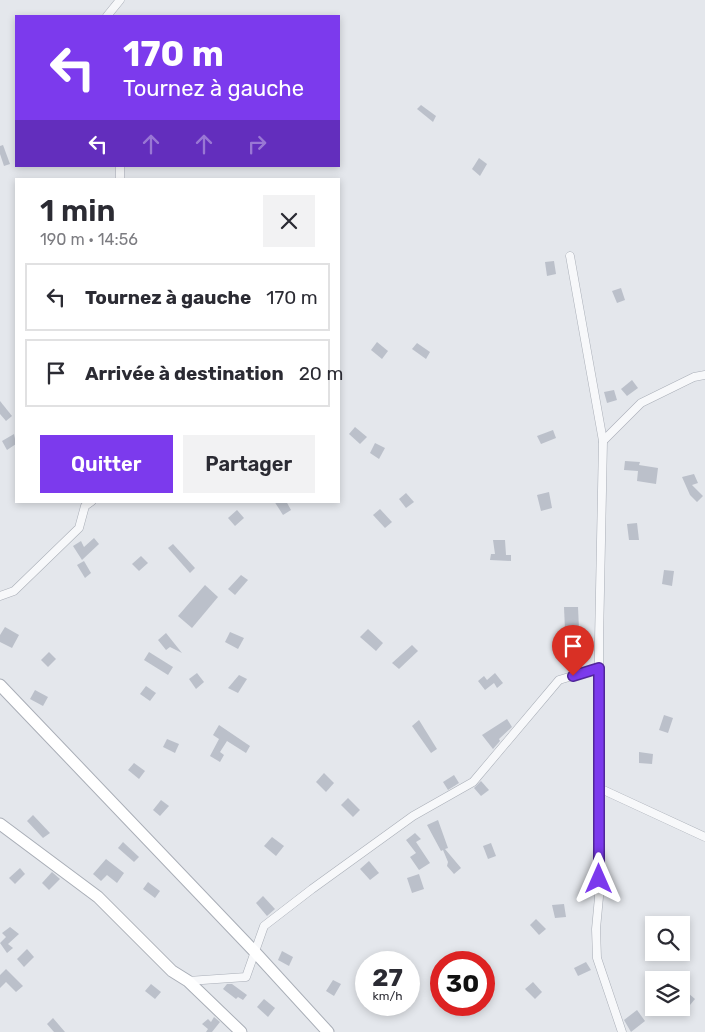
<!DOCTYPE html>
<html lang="fr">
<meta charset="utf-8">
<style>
:root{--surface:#fff;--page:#f2f2f3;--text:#2b2b33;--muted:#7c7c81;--line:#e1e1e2;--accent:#7c3aed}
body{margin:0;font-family:Rubik,sans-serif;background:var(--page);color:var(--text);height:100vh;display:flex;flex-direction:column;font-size:19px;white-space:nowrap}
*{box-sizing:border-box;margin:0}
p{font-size:16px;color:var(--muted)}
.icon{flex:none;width:28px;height:28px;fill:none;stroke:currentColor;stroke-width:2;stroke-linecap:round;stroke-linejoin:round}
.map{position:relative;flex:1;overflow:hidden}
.details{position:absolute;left:15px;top:178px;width:325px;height:325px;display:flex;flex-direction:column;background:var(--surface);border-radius:0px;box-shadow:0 2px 8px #0003}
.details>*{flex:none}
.hud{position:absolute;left:15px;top:15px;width:325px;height:152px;border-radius:0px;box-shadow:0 2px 8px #0003;background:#7c3aed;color:#fff;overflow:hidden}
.controls{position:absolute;left:645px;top:916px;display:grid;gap:10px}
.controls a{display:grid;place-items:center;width:45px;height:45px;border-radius:0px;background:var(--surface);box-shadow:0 2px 8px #0003;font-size:25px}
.speed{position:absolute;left:355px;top:951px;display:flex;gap:10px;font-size:25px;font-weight:700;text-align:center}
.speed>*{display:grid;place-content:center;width:65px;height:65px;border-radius:50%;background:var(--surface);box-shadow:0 2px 8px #0003;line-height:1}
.speed small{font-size:12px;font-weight:400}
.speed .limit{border:8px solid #d22;background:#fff;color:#111}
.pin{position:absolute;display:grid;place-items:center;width:42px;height:42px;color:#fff;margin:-51px -21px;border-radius:50% 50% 50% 0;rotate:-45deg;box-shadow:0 0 5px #0007}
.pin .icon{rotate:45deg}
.me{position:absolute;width:55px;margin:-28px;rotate:0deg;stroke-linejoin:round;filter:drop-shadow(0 0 4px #0008)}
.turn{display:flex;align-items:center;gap:18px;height:105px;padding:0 25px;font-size:22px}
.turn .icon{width:65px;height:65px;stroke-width:2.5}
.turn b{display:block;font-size:35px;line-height:42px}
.lanes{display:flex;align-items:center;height:48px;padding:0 25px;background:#0003;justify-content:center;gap:25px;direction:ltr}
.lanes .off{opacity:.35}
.round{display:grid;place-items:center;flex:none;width:52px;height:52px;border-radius:0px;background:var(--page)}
.summary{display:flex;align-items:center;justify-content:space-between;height:85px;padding:0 25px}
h1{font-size:30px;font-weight:600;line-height:38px}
.cta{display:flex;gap:10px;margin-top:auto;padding:10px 25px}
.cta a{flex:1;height:58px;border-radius:0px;background:var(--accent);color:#fff;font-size:20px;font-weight:600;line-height:58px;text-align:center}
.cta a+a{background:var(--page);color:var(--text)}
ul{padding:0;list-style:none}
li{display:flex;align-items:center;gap:15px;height:68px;margin:0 10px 8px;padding:0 15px;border:2px solid var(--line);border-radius:0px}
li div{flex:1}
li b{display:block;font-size:19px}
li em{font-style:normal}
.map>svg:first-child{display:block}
</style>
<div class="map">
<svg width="705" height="1032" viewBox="0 0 705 1032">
<rect width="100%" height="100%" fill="#e4e7ec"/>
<g fill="#bbc0ca">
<path d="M421,105L436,116L433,122L417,109Z"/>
<path d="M3,145L10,164L4,166L0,154V146Z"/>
<path d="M479,158L487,164L480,176L472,169Z"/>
<path d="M554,261L556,274L547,276L545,262Z"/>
<path d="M621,288L625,300L617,303L612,291Z"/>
<path d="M377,342L388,351L382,359L371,350Z"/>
<path d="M417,343L430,352L426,359L412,349Z"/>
<path d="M632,380L638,388L627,396L621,389Z"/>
<path d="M614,390L617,400L607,403L604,392Z"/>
<path d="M0,401L12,416L6,421L0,414Z"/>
<path d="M355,427L367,437L360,444L349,434Z"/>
<path d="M553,430L556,438L541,444L537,436Z"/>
<path d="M14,434L16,444L7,450L2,441Z"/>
<path d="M375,443L385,448L379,459L370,453Z"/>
<path d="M625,461L640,462L639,465L658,468L656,484L637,481L638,471L624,470Z"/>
<path d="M694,474L698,483L692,485L703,496L697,502L690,495L682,477Z"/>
<path d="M549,492L552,508L541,511L537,495Z"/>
<path d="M406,493L414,502L406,508L399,499Z"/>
<path d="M274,501H286L291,510L283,515Z"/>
<path d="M380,509L392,522L385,528L373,515Z"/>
<path d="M237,510L244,518L235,526L228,518Z"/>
<path d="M637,523L639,540H629L627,524Z"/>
<path d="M94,538L99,544L82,560L73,546L81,541L84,547Z"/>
<path d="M493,540H505L506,555H511V561L490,560L491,554H495Z"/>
<path d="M173,544L195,568L190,573L168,548Z"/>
<path d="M141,556L148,563L139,571L132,564Z"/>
<path d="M84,561L91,573L85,578L77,565Z"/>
<path d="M664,570L674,571L672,586L662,584Z"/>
<path d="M241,575L248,580L235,595L228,589Z"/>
<path d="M205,585L218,597L192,628L178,616Z"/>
<path d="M564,607H578L579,629L565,630Z"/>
<path d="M5,627L19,635L12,648L0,642V635Z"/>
<path d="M368,629L383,643L376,651L360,637Z"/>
<path d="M230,632L244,638L238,649L225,642Z"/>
<path d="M166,633L182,653L170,647L166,650L158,640Z"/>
<path d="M412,645L418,651L399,669L392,663Z"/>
<path d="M49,652L56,659L48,667L41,660Z"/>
<path d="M149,652L173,667L168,675L144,660Z"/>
<path d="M197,673L204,682L196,689L189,679Z"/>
<path d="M495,673L503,683L497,688L494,683L485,690L478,681L484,676L487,680Z"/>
<path d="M239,675L247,679L238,693L228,688Z"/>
<path d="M146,686L156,693L150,701L140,694Z"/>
<path d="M35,690L48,697L43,706L30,699Z"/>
<path d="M664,715L673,718L668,733L659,730Z"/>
<path d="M507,719L512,727L499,739L500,741L493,749L482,735Z"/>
<path d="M419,720L437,749L431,753L412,726Z"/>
<path d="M219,725L250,746L246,753L227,741L220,752L224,755L220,762L210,756L219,739L213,735Z"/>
<path d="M167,739L179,744L175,753L163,747Z"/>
<path d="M639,752L653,754L652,764L639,763Z"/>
<path d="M134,763L145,771L139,779L128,770Z"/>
<path d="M324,773L334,783L326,792L316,782Z"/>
<path d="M454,775L459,783L448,790L443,782Z"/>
<path d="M481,781L489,790L481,796L474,788Z"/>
<path d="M348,798L360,810L353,817L341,805Z"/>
<path d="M161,800L169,806L160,816L153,810Z"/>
<path d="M33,815L50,833L43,838L27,821Z"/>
<path d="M438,820L448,848L445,849L461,868L454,874L447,866L448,862L443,850L441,851L427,825Z"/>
<path d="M415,833L421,839L416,842L430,863L419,870L410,857L416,853L406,840Z"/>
<path d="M272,837L284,846L276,856L264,846Z"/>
<path d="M123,842L139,857L134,862L118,848Z"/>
<path d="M491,843L496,856L488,859L483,846Z"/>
<path d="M106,859L124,873L117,883L107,875L101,881L93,874Z"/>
<path d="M369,861L379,873L370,880L360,869Z"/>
<path d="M20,868L25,874L15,884L9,878Z"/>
<path d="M52,872L60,879L49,890L42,883Z"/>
<path d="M419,874L424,889L412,893L407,878Z"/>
<path d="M148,882L160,891L155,898L143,889Z"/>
<path d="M263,896L275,909L267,916L256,903Z"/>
<path d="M564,904L566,917L555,918L552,905Z"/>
<path d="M536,919L546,929L539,935L530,925Z"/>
<path d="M10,927L19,934L8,944L13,948L7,953L0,943L6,937L2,933Z"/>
<path d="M27,949L34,957L24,967L17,959Z"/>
<path d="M282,951L293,957L289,966L278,960Z"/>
<path d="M586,962L591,970L578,976L574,968Z"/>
<path d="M6,969L23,986L16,992L6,982L0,988V975Z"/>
<path d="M333,980L341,984L334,996L326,991Z"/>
<path d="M533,982L542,992L535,999L525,989Z"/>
<path d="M151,984L161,992L155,999L145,991Z"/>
<path d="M227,984H232L247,995L243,1000L238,997L236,999L223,989Z"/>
<path d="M688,993L695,999L685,1011L681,1008V1001Z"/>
<path d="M264,999L275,1008L268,1017L257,1007Z"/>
<path d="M637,1010L645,1021L631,1032L624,1020Z"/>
<path d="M214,1017L220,1022L212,1032H206L208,1029L202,1024L208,1019L211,1022Z"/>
<path d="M53,1018L65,1032H54L47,1024Z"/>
</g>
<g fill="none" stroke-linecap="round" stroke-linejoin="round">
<defs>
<g id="street">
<path d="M107,16L120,0"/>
<path d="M120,166V179"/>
<path d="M570,256L603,441L599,641V897L596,929L597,958L622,1032"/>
<path d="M603,441L641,403L694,377L705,375"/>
<path d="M0,596L14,591L79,528L85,506L92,501"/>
<path d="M599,788L705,837"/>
<path d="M188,981L246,977L264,926L312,889L413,816L473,782L559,680L599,668"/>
</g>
<g id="secondary">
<path d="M0,685L254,951L328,1032"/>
<path d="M0,824L98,897L172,971L188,981L241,1032"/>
</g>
</defs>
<use href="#street" stroke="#a9aeb7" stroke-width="9"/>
<use href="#secondary" stroke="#a9aeb7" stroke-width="13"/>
<use href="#street" stroke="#f7f8fa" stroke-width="8"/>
<use href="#secondary" stroke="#fff" stroke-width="11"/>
</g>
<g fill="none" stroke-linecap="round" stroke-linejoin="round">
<defs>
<path id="route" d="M573,676L599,668V879"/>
</defs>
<use href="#route" stroke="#51269a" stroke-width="12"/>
<use href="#route" stroke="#7c3aed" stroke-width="9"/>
</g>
</svg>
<div class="controls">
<a><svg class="icon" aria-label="search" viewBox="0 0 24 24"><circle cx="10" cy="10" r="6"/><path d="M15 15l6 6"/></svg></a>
<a><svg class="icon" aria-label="layers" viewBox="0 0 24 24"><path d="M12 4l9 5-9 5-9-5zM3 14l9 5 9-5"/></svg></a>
</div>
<div class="speed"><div>27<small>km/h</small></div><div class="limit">30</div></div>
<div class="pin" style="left:573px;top:676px;background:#d93025"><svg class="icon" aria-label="arrive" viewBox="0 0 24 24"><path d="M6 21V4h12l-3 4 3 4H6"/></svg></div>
<svg class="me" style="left:599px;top:879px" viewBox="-20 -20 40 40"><path d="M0-17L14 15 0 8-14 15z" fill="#7c3aed" stroke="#fff" stroke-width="4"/></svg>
<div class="hud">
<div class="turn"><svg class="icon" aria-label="left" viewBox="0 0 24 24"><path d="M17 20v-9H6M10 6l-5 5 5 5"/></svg><div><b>170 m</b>Tournez à gauche</div></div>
<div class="lanes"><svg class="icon" aria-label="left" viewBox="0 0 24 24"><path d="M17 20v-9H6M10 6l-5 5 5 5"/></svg><svg class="icon off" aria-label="ahead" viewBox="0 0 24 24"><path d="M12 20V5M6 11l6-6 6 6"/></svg><svg class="icon off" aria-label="ahead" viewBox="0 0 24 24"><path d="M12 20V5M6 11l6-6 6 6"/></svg><svg class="icon off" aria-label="right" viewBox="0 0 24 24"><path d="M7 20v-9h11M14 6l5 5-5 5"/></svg></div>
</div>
<section class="details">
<div class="summary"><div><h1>1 min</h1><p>190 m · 14:56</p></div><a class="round"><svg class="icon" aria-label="close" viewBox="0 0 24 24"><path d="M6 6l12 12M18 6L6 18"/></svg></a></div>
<ul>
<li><svg class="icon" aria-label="left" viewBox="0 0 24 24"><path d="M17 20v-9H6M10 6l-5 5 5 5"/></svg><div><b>Tournez à gauche</b></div><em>170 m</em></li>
<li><svg class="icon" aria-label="arrive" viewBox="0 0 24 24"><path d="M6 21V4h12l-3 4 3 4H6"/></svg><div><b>Arrivée à destination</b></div><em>20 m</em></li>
</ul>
<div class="cta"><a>Quitter</a><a>Partager</a></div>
</section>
</div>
